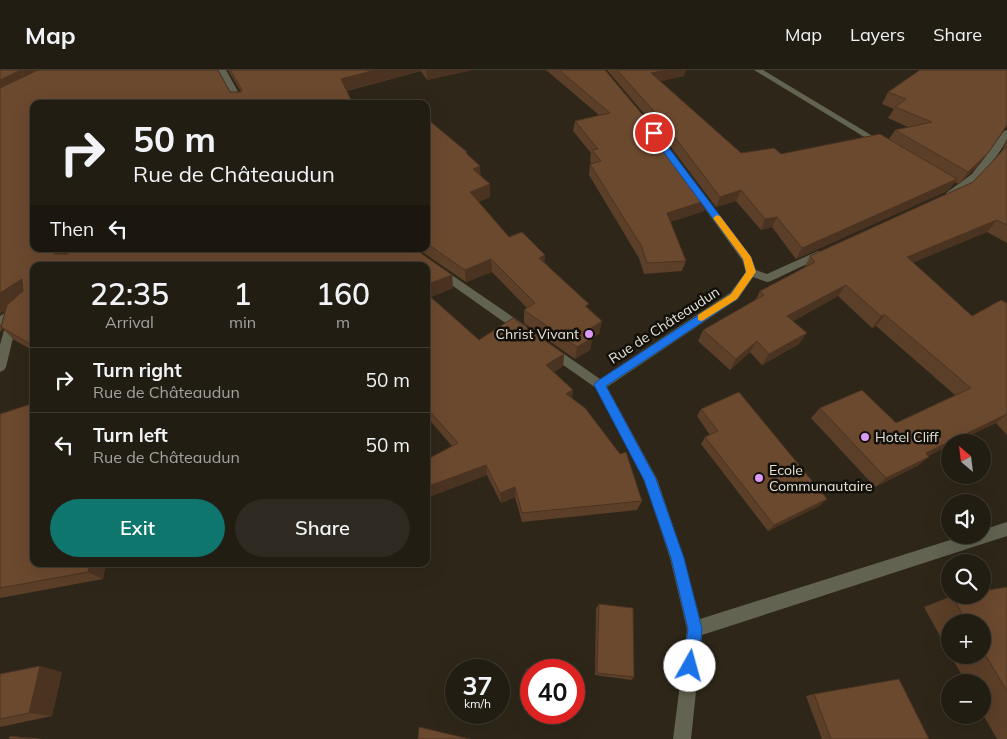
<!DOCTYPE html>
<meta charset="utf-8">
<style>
:root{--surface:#221d13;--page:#2e2a21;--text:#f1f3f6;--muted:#a2a2a0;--line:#3f3b33;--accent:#0f766e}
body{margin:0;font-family:Mulish,sans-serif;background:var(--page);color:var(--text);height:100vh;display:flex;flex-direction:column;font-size:19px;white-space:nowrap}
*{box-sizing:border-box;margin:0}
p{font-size:16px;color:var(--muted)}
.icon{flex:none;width:28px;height:28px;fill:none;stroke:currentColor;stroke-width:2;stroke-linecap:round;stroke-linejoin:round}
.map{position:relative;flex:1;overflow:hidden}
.drawer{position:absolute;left:30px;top:192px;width:400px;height:305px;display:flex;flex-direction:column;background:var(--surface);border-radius:10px;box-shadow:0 5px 20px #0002,0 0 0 1px var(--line)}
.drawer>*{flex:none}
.top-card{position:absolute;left:30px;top:30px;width:400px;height:152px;border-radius:10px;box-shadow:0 5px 20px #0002,0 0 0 1px var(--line);background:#221d13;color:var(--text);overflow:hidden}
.needle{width:32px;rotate:332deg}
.buttons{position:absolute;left:941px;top:364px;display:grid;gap:10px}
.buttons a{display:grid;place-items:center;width:50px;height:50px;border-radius:50%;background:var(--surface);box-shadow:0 5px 20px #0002,0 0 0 1px var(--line);font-size:25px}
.speed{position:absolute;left:445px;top:589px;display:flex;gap:10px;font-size:25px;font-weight:700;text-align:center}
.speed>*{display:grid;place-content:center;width:65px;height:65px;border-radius:50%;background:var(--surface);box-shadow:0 5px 20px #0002,0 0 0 1px var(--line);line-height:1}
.speed small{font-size:12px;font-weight:400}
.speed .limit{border:8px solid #d22;background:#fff;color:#111}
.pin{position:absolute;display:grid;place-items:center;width:42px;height:42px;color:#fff;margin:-21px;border:2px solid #fff;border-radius:50%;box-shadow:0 1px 5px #0007}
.me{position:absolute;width:55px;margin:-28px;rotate:7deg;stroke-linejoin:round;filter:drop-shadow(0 0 4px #0008)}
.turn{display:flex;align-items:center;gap:18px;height:105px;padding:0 20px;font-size:22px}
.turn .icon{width:65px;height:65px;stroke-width:2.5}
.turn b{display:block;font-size:35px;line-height:42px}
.then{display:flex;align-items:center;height:48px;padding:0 20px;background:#0003;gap:10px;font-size:19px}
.eta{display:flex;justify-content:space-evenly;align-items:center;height:85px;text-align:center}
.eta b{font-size:30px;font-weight:600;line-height:35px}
.primary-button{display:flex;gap:10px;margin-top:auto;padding:10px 20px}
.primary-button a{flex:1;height:58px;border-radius:30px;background:var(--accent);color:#fff;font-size:20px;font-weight:600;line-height:58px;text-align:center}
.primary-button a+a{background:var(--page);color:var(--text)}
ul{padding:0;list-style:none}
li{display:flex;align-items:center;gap:15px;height:65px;padding:0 20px;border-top:1px solid var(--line)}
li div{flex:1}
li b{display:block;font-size:19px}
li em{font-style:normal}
header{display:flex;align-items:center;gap:30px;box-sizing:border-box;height:70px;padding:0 25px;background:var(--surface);border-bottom:1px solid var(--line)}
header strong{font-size:24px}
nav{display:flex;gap:28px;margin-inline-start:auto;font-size:18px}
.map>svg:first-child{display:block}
</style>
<header>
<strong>Map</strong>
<nav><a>Map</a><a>Layers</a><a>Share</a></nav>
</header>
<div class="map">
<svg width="1007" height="669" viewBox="0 0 1007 669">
<rect width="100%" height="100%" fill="#2e2719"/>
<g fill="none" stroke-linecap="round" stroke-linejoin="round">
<g fill="#626351" fill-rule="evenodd">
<path d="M218,0H226L245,34H237Z"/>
<path d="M754,0H763L886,74L879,76Z"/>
<path d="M1007,60C1007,63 1007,66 1007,68C1003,83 962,130 946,127V123L972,104L1004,61Z"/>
<path d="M697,118L700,119L751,187L756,200L767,204L818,181H826L827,183L826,185L771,211L767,212L753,207L738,229L607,317L657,409L684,488L700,549L966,465H982V460L1007,452V466L702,565L691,669H673L687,559L670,488L644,410L596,318L546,283L544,280L546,277H554L600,309L730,223L746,202L742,190L692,121Z"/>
<path d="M440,197L526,256L528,259L526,262H518L436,204L435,201L436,198Z"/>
<path d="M34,224V234L18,247L6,297L4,300L0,302V275L6,253L0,255V246Z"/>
</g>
</g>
<g fill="#5c3f28">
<path d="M0,0H218L230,22H241L228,0H472L427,10L421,1L347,21L353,34H34V179H415L452,205L453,218L431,227L479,270L513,248L564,284L563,296L554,302L573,320L572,328L585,338L620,384L626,382L642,431L637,440L522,452L515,427L501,433L487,405L426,428V390L452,376L426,346V196H34V281L14,270L2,258L1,262L0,261V254L1,255L5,240L0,244Z"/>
<path d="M546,0H605L708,130L704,141L670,152L686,191L682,201L644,204L639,188L589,105L590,94H592L590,91L591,83L573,61L575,51L599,45Z"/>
<path d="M607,0H686L684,6L660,11L741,83L781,84L889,69L895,60L908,57L888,48L894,39L882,34L888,22L1004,59L980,94L959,114L955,112L949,120L796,189L772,157L761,160L736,131L716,137L658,60Z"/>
<path d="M426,48L467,84L481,105L490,127L478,132L509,167L545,185L544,192L588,238L602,251L599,264L592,268L590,280L575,289L524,253V240L527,238L492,202L466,212L418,179H426Z"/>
<path d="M1007,70V173L987,162L913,192L972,246L1007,233V365L996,353L955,372H950V375L928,386L929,387L917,396L875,417L811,348L820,338L896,353L955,325L876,256L872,258L838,226L793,251L799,274L762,295L750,282L730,300L698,271L703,260L755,231L760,221L804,198L810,186L973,112L1001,83Z"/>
<path d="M701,339L827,429L819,436L768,461L701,374L705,367L710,365L697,346Z"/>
<path d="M0,344L106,494L103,509L0,528Z"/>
<path d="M1007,517V669H997L982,643V612H966L950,585H982V552H950V584L924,537L952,526Z"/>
<path d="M599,534L634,607L631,610L595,605L596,538Z"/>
<path d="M526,599L531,600V640H524Z"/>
<path d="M62,602L52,646L0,657V604Z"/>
<path d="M814,624L929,669H822L806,626Z"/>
<path d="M10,666L35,668L42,669H9Z"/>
</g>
<g fill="#4b3321">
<path d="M21,0H55L0,28V10Z"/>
<path d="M375,0H421V1L344,21L341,9Z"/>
<path d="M426,0H472L427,10Z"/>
<path d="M666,0H686L684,6L649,14L651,3Z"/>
<path d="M989,82L980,94L959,114L968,102Z"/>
<path d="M480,96L481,109L473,99Z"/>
<path d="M957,109L949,120L796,189L802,178Z"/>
<path d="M490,114V127L471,135L470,122Z"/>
<path d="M741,120L736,131L716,137L720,127Z"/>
<path d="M708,130L704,141L664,154L667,143Z"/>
<path d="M777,147L772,157L761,160L765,149Z"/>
<path d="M997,150L987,162L898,199L907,187Z"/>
<path d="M57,179H83L65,196L54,184V182Z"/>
<path d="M545,185L544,198L539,188Z"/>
<path d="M491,189L492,202L466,212L465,200Z"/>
<path d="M452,205L453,218L426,229V215Z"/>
<path d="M22,209L34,222L0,244V223Z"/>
<path d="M846,215L838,226L781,258L787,246Z"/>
<path d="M885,245L876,256L872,258L881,246Z"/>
<path d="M602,251L599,264L592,268L590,280L575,289L577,277L585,262Z"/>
<path d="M807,263L799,274L762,295L769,284Z"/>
<path d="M757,271L750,282L730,300L736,289Z"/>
<path d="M564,284L563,296L545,307L546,295Z"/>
<path d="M573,320L571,331L566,324Z"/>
<path d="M1007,344L996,353L955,372H950V375L914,393L926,383Z"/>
<path d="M929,387L917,396L875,417L886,408Z"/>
<path d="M486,395L487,405L426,428V417Z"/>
<path d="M515,417V427L501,433L500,423Z"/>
<path d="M827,429L819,436L768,461L774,455Z"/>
<path d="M90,494H106L103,509L88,502Z"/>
<path d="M40,596L62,602L52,646L29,643Z"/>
</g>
<g fill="#6b492f" stroke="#4b3321">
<path d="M0,0H21L0,10Z"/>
<path d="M38,0H218L230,22H241L242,20L230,0H375L341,9L353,34H34V179H57L54,182V184H67L74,179H415L452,205L426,215V196H34V276L1,257L7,235L23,221L22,209L0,223V18Z"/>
<path d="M559,0H605L652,56L708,130L667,143L686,191L647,193L642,177L590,94L601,91L592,80L598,79L575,51L610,43Z"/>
<path d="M617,0H666L651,3L741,83L774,78L781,84L880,64L957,109L802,178L777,147L765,149L741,120L720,127L661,49Z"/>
<path d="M920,0H1007V55L989,82L968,102L895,60L932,52L895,37L906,29L888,22Z"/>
<path d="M426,48L467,82L466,83L480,96L473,99L490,114L470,122L509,167L522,162L545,185L539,188L589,234L585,236L602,251L585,262L592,268L577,277L524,240L535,233L491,189L465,200L426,173Z"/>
<path d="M1007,76V155L997,150L907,187L972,246L1001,230L1007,233V344L926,383L929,387L886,408L820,338L862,320L896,353L971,318L885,245L881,246L846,215L787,246L807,263L769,284L757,271L736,289L703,260L764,225L760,221L815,192L810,186L973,112Z"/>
<path d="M426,223L479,270L513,248L564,284L546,295L573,320L566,324L585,338L620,384L626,382L642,431L522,443L515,417L500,423L486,395L426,417V390L458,373L426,337Z"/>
<path d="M739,322L827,429L774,455L705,367L718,361L701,339Z"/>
<path d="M34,333V494H90L88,502L0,518V344Z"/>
<path d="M1007,517V621L982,579V552H967L952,526L958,525H982V521Z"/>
<path d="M599,534L633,538L634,607L597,603Z"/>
<path d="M40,596L29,643L0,649V604Z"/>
<path d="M526,599L563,600H531V638H525Z"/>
<path d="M899,609L929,669H831L814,624Z"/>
<path d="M419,657L470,669H418Z"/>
<path d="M10,666L32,669H9Z"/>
</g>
<path fill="#1a73e8" stroke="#114b97" d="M651,62H657L751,187L756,202L737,229L606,316L656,409L684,488L702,559L698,596L696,601L690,603L685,601L683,596L688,559L671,488L644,410L594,315L596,312L731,224L746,202L743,189L651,65Z"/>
<path fill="#f59e0b" d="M717,145L720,146L751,187L756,202L737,229L702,251L698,250V245L731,224L746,202L743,189L713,148Z"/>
<g fill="#da9af6" stroke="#13100a" stroke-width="2">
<circle cx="589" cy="264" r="5"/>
<circle cx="865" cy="367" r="5"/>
<circle cx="759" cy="408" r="5"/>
</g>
<g text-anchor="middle" stroke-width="5" stroke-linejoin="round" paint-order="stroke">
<g font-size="14" fill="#e6e2d9" stroke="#13100a">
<text transform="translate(664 255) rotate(-33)" y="5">Rue de Châteaudun</text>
</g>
<g font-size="14" fill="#e6e2d9" stroke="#13100a" text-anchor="start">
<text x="579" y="269" text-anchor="end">Christ Vivant</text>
<text x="875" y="372">Hotel Cliff</text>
<text x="769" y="405">Ecole<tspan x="769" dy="16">Communautaire</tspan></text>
</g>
</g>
</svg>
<div class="buttons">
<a><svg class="needle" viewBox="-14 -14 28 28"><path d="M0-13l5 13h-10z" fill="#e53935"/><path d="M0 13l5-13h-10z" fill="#a2a2a0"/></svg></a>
<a><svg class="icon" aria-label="sound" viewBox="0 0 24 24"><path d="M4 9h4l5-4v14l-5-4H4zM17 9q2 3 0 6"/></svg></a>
<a><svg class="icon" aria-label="search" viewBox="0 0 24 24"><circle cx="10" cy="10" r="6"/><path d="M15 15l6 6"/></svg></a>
<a>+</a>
<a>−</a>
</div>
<div class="speed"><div>37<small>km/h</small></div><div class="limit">40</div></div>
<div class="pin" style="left:654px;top:63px;background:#d93025"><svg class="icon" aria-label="arrive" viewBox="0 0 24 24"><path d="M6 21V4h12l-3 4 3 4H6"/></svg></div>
<svg class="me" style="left:690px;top:596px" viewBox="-20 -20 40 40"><circle r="19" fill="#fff"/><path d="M0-13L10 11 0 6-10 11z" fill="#1a73e8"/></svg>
<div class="top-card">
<div class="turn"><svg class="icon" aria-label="right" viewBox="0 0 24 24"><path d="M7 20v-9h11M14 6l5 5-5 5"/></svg><div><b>50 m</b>Rue de Châteaudun</div></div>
<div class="then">Then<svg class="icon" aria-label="left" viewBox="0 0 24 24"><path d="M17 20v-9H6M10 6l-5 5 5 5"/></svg></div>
</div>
<section class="drawer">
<div class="eta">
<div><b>22:35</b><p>Arrival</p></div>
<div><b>1</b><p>min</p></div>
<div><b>160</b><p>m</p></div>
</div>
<ul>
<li><svg class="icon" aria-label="right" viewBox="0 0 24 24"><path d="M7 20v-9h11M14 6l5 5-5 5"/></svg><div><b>Turn right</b><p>Rue de Châteaudun</p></div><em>50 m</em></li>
<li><svg class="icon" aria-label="left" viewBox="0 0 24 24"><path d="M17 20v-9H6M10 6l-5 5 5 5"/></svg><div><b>Turn left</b><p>Rue de Châteaudun</p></div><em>50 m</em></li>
</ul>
<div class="primary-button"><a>Exit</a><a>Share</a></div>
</section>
</div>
